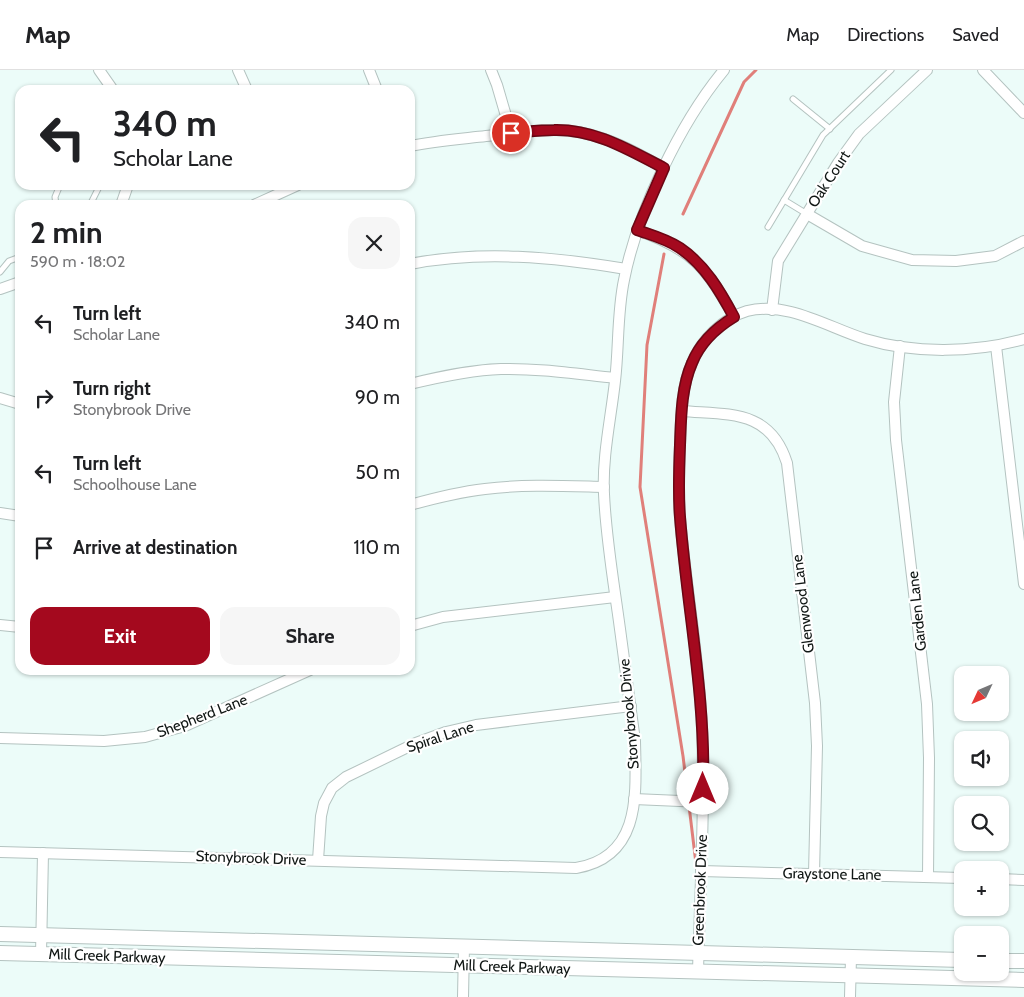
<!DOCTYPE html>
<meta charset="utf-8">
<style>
:root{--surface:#fff;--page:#f6f6f6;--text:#202124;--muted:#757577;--line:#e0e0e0;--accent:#a4091e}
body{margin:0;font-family:Cabin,sans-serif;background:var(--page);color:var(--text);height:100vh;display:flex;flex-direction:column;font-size:19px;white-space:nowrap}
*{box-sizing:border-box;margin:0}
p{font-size:16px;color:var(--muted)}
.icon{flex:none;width:28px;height:28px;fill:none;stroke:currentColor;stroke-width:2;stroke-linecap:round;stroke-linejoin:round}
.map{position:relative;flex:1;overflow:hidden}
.details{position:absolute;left:15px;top:130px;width:400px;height:475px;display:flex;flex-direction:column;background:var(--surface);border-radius:15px;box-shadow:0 1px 4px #0004}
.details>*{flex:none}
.banner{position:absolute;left:15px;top:15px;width:400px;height:105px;border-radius:15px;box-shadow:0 1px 4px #0004;background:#fff;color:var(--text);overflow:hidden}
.needle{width:32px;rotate:226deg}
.tools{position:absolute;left:954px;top:596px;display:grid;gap:10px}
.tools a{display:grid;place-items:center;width:55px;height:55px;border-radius:10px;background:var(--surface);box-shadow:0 1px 4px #0004;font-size:25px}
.pin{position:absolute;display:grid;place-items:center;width:42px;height:42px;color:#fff;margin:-21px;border:2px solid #fff;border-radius:50%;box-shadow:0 1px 5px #0007}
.me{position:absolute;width:55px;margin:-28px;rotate:0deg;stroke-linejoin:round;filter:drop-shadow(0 0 4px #0008)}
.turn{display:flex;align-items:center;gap:18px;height:105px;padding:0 15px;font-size:22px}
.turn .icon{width:65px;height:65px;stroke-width:2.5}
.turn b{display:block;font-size:35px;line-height:42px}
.round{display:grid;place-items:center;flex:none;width:52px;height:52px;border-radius:15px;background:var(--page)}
.summary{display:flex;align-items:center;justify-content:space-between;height:85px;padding:0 15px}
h1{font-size:30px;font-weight:700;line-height:38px}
.button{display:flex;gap:10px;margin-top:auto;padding:10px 15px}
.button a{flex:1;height:58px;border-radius:15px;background:var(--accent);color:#fff;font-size:20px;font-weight:700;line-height:58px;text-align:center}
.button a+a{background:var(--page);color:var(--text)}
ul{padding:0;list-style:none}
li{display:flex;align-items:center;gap:15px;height:75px;padding:0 15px}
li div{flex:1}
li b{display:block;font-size:19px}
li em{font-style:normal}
header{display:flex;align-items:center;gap:30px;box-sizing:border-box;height:70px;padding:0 25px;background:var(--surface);border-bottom:1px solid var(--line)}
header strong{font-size:24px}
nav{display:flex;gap:28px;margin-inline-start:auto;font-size:18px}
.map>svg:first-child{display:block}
</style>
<header>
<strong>Map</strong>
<nav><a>Map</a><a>Directions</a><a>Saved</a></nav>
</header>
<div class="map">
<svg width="1024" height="927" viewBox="0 0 1024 927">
<rect width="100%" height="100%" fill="#ecfcf9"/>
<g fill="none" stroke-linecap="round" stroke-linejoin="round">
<g stroke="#e07f7a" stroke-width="3">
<path d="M683,144L744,12L756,0"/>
<path d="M664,184L647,275L640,417L683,686L697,802"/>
</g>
<defs>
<g id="service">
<path d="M793,29L830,59"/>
<path d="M784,130L807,144"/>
<path d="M56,135L55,127L60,115"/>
<path d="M90,135L100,115"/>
<path d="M768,157L823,65L891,0"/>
<path d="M0,202L9,191L20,187"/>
</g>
<g id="minor">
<path d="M99,0L113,20"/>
<path d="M238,0L247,20"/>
<path d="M369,0L377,20"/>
<path d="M491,0L497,15L511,63"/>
<path d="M983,0L1024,43"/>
<path d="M410,76C435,71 460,69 486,66C522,62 560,55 595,66C620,73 642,86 664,98"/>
<path d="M121,135L128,115"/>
<path d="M254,135L298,115"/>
<path d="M807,144L862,176L912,190L956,191L995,186L1024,171"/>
<path d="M637,160C692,179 706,197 734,247"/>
<path d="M410,194C482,180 554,187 626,199"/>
<path d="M0,219L20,212"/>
<path d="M772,240L778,191L838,93L859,64L927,0"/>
<path d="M900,276L894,332L896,370L927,634L929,688L928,807"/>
<path d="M996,276L1024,514"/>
<path d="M410,314C439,307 470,300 501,299C539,298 577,304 615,308"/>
<path d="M0,328L20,334"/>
<path d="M682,341C729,345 770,339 787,393L815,633L817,676L814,804"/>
<path d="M410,435C435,428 459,422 485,419C524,414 564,416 604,417"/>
<path d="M0,443L20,446"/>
<path d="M0,555L20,557"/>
<path d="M410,556L443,547L615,527"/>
<path d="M0,668L104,671L145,667L185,656L310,600"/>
<path d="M634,729L703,732"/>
<path d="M0,782L576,798C642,787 636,723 635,671C630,633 625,596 620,559C614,514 606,469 604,424C602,387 611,348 615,311C619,278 617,243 624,210C637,143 680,53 724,0"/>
<path d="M318,790L321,746L324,733L332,718L346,707L416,673L446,662L476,655L631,636"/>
<path d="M701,801L962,808"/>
<path d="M1000,809L1024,810"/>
<path d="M41,884L43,783"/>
<path d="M698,902C700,821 705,739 702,658C699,587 686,518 680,448C678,424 679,400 680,375C681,349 681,317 692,293C701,270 723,248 747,241C788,231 827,257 865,269C914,284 975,283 1024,269"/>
<path d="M463,927L464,877"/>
<path d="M850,927L851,887"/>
</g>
<g id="secondary">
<path d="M0,864L962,890"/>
<path d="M0,883L1024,910"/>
<path d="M1000,891H1024"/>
</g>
</defs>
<use href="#service" stroke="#b4c3c0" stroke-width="7"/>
<use href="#minor" stroke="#b4c3c0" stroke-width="12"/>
<use href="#secondary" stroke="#b4c3c0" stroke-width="16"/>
<use href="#service" stroke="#fff" stroke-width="5"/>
<use href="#minor" stroke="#fff" stroke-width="10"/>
<use href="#secondary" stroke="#fff" stroke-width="14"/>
</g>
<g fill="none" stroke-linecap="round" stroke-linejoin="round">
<defs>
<path id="route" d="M511,63C525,62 540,60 554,60C595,59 629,80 664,98L637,160C651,165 667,169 680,178C705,195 720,221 734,247C716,258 700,273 692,293C681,318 681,349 680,375C679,399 678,423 680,447C687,538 706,628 703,719"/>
</defs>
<use href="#route" stroke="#6b0614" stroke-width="12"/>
<use href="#route" stroke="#a4091e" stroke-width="9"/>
</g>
<g text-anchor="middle" stroke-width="4.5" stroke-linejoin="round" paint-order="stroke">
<g font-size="15" fill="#101614" stroke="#fff">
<text transform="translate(829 109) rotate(-57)" y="5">Oak Court</text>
<text transform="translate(803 534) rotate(-97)" y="5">Glenwood Lane</text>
<text transform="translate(917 541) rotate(-96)" y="5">Garden Lane</text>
<text transform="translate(629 644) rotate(-95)" y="5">Stonybrook Drive</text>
<text transform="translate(202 646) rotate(-21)" y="5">Shepherd Lane</text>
<text transform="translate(440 667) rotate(-18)" y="5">Spiral Lane</text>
<text transform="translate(251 788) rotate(2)" y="5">Stonybrook Drive</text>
<text transform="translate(832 804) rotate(1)" y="5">Graystone Lane</text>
<text transform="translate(700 820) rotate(-88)" y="5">Greenbrook Drive</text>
<text transform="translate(107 886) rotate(2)" y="5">Mill Creek Parkway</text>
<text transform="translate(512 897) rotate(2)" y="5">Mill Creek Parkway</text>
</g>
</g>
</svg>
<div class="tools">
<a><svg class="needle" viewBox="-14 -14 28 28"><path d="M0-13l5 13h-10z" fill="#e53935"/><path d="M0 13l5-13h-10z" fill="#757577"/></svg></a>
<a><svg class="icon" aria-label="sound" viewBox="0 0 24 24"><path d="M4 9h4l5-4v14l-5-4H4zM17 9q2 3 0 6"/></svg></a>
<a><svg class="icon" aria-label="search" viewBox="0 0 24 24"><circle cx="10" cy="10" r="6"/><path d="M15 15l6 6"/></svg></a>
<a>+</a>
<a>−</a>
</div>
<div class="pin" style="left:511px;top:63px;background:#d93025"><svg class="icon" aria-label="arrive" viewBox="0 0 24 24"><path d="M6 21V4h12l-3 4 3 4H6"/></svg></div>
<svg class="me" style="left:703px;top:719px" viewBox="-20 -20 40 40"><circle r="19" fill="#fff"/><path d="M0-13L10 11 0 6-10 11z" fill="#a4091e"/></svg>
<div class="banner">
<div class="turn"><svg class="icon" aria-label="left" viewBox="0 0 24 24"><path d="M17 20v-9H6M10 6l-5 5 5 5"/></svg><div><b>340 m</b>Scholar Lane</div></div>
</div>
<section class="details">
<div class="summary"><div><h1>2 min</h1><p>590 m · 18:02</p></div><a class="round"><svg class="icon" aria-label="close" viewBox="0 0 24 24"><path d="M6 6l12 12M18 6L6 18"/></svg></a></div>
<ul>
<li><svg class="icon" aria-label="left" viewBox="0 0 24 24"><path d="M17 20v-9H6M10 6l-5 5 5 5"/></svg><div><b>Turn left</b><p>Scholar Lane</p></div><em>340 m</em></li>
<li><svg class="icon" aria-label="right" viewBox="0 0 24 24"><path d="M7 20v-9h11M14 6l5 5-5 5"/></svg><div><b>Turn right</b><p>Stonybrook Drive</p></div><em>90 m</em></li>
<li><svg class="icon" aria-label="left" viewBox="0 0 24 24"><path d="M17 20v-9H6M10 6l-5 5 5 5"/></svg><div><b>Turn left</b><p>Schoolhouse Lane</p></div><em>50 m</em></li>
<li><svg class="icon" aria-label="arrive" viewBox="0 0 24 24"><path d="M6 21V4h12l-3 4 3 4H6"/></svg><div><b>Arrive at destination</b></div><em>110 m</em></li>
</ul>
<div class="button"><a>Exit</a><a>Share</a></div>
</section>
</div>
